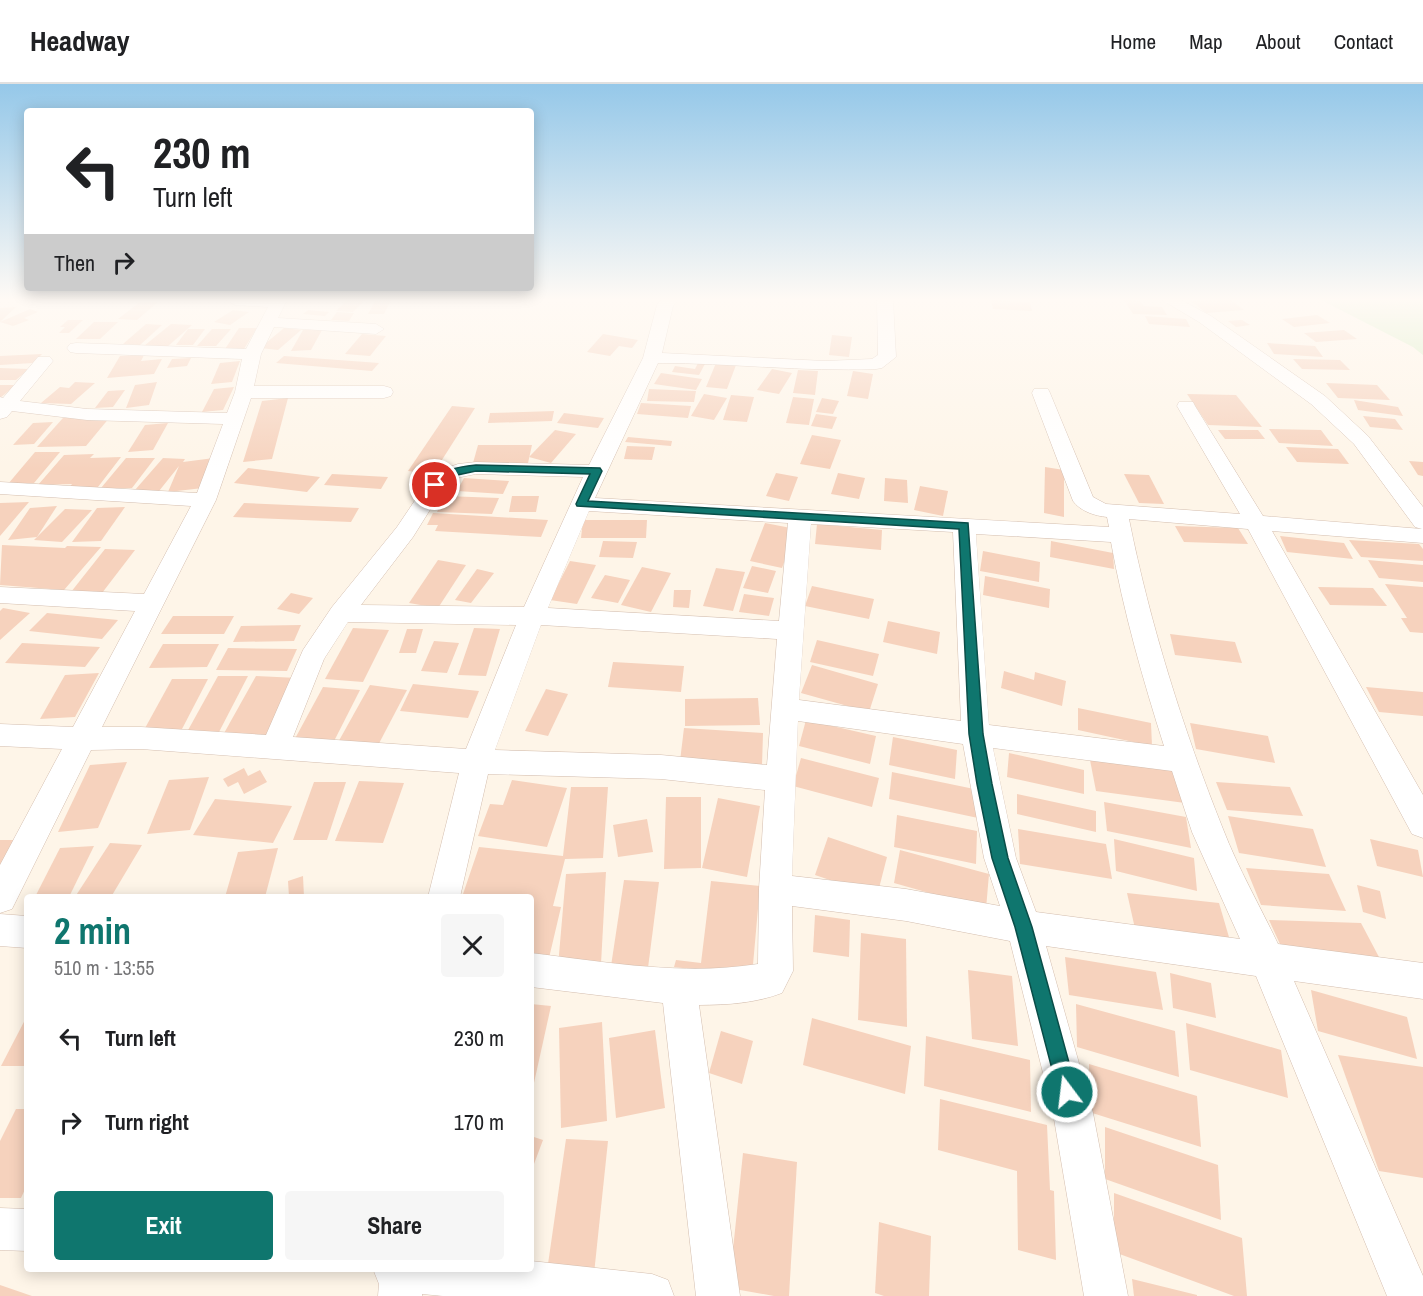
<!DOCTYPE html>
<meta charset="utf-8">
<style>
:root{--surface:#fff;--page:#f6f6f6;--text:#202124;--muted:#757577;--line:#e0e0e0;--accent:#0f766e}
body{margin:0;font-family:"Archivo Narrow",sans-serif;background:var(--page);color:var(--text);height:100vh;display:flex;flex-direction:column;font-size:22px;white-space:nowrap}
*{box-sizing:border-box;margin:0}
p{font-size:20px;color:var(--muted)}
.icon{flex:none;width:33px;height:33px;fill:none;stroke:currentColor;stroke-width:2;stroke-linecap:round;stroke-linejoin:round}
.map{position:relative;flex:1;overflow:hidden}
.sheet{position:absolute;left:24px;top:810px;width:510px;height:378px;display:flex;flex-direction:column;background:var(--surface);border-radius:6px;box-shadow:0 3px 15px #0003}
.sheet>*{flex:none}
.banner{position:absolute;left:24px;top:24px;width:510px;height:183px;border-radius:6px;box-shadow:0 3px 15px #0003;background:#fff;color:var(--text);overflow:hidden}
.pin{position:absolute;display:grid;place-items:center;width:51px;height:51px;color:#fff;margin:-26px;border:3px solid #fff;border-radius:50%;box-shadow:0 2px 6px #0007}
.me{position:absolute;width:66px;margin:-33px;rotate:345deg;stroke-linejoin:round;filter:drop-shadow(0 0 4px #0008)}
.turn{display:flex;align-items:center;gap:21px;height:126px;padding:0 30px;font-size:27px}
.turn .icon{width:78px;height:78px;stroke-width:2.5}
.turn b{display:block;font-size:42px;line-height:51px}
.then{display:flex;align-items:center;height:57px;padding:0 30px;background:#0003;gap:12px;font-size:22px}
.round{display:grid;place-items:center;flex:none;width:63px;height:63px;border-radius:6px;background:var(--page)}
.overview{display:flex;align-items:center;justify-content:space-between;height:102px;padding:0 30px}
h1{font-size:36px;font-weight:700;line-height:45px;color:var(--accent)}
.action{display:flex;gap:12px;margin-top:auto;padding:12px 30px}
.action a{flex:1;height:69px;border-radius:6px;background:var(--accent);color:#fff;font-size:24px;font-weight:700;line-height:69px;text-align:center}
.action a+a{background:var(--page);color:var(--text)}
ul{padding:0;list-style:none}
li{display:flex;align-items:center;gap:18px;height:84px;padding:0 30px}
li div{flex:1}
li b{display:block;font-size:22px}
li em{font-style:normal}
header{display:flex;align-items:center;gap:36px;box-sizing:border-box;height:84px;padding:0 30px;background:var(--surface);border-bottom:2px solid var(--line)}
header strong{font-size:28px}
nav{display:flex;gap:33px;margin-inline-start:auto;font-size:21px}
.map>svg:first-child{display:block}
</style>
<header>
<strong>Headway</strong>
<nav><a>Home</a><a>Map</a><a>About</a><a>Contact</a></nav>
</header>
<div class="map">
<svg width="1423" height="1212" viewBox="0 0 1423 1212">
<rect width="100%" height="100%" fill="#fef5e8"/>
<path fill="#d6eec4" d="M1321,216H1423V271L1413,263Z"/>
<g fill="#f6d2bd">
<path d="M347,216H365L353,228L336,227Z"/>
<path d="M391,216L384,230H368L375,217Z"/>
<path d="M991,216L1030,218L1032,227L993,225Z"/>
<path d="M1124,216L1140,217L1144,222L1162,223L1167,231L1133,230Z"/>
<path d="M1231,216L1244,226L1206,229L1191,217Z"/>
<path d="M140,218H158L137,236L118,235Z"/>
<path d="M16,223L0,238L30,225L38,228L24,234L29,236L13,242L0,238V224Z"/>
<path d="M233,226L249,228L230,241L214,238Z"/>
<path d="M308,226L329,228L325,232L303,230Z"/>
<path d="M337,228L352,229H354L349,237L331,236Z"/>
<path d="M1317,231L1330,239L1294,243L1282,235Z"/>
<path d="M1145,232L1186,235L1190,243L1149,240Z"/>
<path d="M68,236H83L69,249H59L65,243H60Z"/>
<path d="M1242,236L1250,241L1236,243L1228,237Z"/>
<path d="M94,238H118L100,255H76Z"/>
<path d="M146,240L162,241L140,261L123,260Z"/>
<path d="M171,240L192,241L167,263L144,262Z"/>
<path d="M239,244H257L244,265H225Z"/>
<path d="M284,244L301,246L278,266L260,264Z"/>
<path d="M188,245H205L193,261H176Z"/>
<path d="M212,245H231L216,262H197Z"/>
<path d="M303,246H322L311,266L291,267Z"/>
<path d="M1344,246L1357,255L1316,258L1304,249Z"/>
<path d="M362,250L386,252L370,272L345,270Z"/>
<path d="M603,250L638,256L632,264L619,262L610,272L587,268Z"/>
<path d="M832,251L852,253L849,273L829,271Z"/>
<path d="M1267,259L1315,262L1323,273L1274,270Z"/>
<path d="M42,270L33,279L0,281V272Z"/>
<path d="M144,271L141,277L162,275L154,290L107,294L120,272Z"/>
<path d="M284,272L379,279L372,287L276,279Z"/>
<path d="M191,274L187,282L167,284L172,275Z"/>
<path d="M1293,275L1340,276L1350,286L1302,285Z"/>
<path d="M240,277L232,298L211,300L220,279Z"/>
<path d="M699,277L706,278L699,291L672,288L675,282L695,285Z"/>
<path d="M716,279L736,281L727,305L706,303Z"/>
<path d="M0,284L29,285L16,296H0Z"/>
<path d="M772,285L792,289L779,310L757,306Z"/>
<path d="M798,286L818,287L815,311L793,309Z"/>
<path d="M853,287L873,290L868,315L847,312Z"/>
<path d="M661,289L702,295L696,306L654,300Z"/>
<path d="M75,298L95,299L71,320L41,319L60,303L69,304Z"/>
<path d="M157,298L149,321L126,324L135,301Z"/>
<path d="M1326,299L1377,301L1390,316L1338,314Z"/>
<path d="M0,301H16L0,314Z"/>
<path d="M234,303L223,326L202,328L214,305Z"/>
<path d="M649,305L696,307L694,318L647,317Z"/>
<path d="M125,306L113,323L95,324L108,307Z"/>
<path d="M704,310L727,314L714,336L691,332Z"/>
<path d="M1187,310L1236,311L1262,343L1208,341Z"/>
<path d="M731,311L754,313L747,338L723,336Z"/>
<path d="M793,313L814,315L809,341L786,339Z"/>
<path d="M288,314L272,375L243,378L262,317Z"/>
<path d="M822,314L839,317L833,330L816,328Z"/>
<path d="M1354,316L1398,323L1403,332L1358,326Z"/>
<path d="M641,319L691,322L688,334L637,330Z"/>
<path d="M452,322L475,324L433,390L408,387Z"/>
<path d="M554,327L552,337L488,339L490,329Z"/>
<path d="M564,329L604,334L598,344L557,339Z"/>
<path d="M816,330L837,333L832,345L811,342Z"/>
<path d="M1363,332L1395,335L1403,346L1370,343Z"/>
<path d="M110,333L86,362L37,363L63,334Z"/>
<path d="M53,338L34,360L13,361L33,339Z"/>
<path d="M168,339L153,366L128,368L145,341Z"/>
<path d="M1269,345L1321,346L1333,362L1279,359Z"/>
<path d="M555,346L576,350L551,379L529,373Z"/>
<path d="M1218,346H1258L1265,355H1225Z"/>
<path d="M812,351L841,356L830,385L800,380Z"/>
<path d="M628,353L672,357L671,362L625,358Z"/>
<path d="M478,361H532L528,379H473Z"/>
<path d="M627,362L655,363L652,376L624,375Z"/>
<path d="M1286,363L1338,365L1349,380L1297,378Z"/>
<path d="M35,368H60L34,399L8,400Z"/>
<path d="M94,370L90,374L121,373L98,403L69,404L72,400L38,401L64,371Z"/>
<path d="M126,374H155L132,404H101Z"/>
<path d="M163,374L185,375L183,378L214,374L203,404L168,408L179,382L159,407L135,406Z"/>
<path d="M1409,377L1423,378V392L1418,391Z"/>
<path d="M1045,383L1064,386V433L1044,429Z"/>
<path d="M248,384L320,393L307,408L234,399Z"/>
<path d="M776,389L798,393L789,417L766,412Z"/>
<path d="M838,389L865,394L859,415L831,410Z"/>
<path d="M332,390L388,393L381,405L324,401Z"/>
<path d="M1124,390L1149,391L1164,420L1139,419Z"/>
<path d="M464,394L509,397L503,410L457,407Z"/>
<path d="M885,394L907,396L908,419L884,417Z"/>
<path d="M920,402L948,407L943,432L914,426Z"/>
<path d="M445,412L499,414L492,430L437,428Z"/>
<path d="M512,412H539L536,428H509Z"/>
<path d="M29,418L0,452V419Z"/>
<path d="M244,419L359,424L351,438L233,433Z"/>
<path d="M57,422L37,453L8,456L30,424Z"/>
<path d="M125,423L101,457L72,458L97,424Z"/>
<path d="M65,425L92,426L62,458L34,456Z"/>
<path d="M433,429L548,436L541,453L435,447L438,441H427Z"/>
<path d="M583,436H647L646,454H581Z"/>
<path d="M765,439L796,445L782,484L750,477Z"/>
<path d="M817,440L882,446L881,466L815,460Z"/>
<path d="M1175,442L1238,444L1248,460L1184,458Z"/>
<path d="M1280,452L1344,459L1353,475L1287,468Z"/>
<path d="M1349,456L1419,460L1423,465V477L1361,473Z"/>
<path d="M603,457L637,458L633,474L599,473Z"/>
<path d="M1051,457L1113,469L1114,485L1050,473Z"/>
<path d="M2,461L65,464L67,462L101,463L64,506L0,501Z"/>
<path d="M105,465L135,466L102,509L71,508Z"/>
<path d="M983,467L1040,478L1039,498L980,487Z"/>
<path d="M438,476L466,481L438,524L409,519Z"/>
<path d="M1368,476L1423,481V498L1379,494Z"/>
<path d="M570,477L596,481L577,520L550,516Z"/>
<path d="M752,482L776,487L768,509L743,504Z"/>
<path d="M642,483L671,489L651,528L621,521Z"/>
<path d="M716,484L745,488L733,527L703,522Z"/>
<path d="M477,485L494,489L471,519L455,516Z"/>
<path d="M605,491L630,496L618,519L591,514Z"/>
<path d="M985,492L1050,505L1049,524L983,511Z"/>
<path d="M1385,500L1423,503V549L1410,548L1401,534H1407Z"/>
<path d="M812,502L874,515L869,535L805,522Z"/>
<path d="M1318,503L1373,504L1387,522L1330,521Z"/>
<path d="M674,506H691L689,524L673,523Z"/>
<path d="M291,509L313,514L299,530L277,525Z"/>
<path d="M744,510L774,514L769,532L739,528Z"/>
<path d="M3,524L30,529L0,556V527Z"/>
<path d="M47,529L118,536L102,555L29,547Z"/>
<path d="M173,532H234L224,550H161Z"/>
<path d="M888,537L940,548L937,570L883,558Z"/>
<path d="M301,541L294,557L233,558L241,542Z"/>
<path d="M353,544L389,546L363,598L325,595Z"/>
<path d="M474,544L500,545L486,592L458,591Z"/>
<path d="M407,545H423L416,569H399Z"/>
<path d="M1170,550L1235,558L1242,579L1175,571Z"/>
<path d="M817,556L879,570L873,592L810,578Z"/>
<path d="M434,557L459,559L447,589L421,587Z"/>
<path d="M22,559L100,563L85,583L5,579Z"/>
<path d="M163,560H219L207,583L149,584Z"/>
<path d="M228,564L297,565L287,587L216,586Z"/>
<path d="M613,578L684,582L681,608L608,603Z"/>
<path d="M812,581L878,600L869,628L801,609Z"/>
<path d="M1004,587L1034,596L1035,588L1066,597L1062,622L1001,604Z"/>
<path d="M99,589L75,633L40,635L65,591Z"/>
<path d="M218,592H248L219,648H187Z"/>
<path d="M256,592L298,594L268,653L223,651Z"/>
<path d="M172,595H208L182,645L144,646Z"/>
<path d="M413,600L479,607L468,634L400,627Z"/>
<path d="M370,601L407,606L375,667L336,662Z"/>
<path d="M323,603L360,606L330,665L291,662Z"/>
<path d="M1366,603L1423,608V632L1379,628Z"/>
<path d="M546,605L568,610L548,652L525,647Z"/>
<path d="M758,614L760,641L685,642V615Z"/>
<path d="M1078,624L1151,639L1152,662L1078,646Z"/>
<path d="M806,636L876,652L870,680L799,662Z"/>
<path d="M1190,639L1268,652L1275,679L1196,665Z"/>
<path d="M684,644L763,649L762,682L680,677Z"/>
<path d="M893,653L957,666L955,695L889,681Z"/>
<path d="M1009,669L1084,686V710L1007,693Z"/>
<path d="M801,674L879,694L872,723L793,702Z"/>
<path d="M1090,676L1177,687L1185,719L1096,707Z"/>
<path d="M127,678L98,744L58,748L90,681Z"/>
<path d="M244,684L248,692L260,686L267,698L244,710L238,698L228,703L223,695Z"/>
<path d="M892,688L979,706L978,734L889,715Z"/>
<path d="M209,693L190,746L147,750L169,696Z"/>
<path d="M512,696L567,704L547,763L478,752L490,720L503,721Z"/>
<path d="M359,697L404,699L383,759L335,757Z"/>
<path d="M314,698H346L327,756H293Z"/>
<path d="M1216,698L1290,703L1303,732L1227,726Z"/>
<path d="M571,703H608L603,774L565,775L553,822L561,823L549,874L531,872V813H462L479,763L563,772Z"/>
<path d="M1017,710L1096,727V748L1017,730Z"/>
<path d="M666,713H701V784L664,785Z"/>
<path d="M718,714L760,722L747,793L702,784Z"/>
<path d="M215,715L292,722L273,759L193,751Z"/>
<path d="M1104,718L1186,733L1191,764L1107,747Z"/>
<path d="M897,731L977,747L976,780L894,763Z"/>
<path d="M1228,732L1313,745L1326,783L1239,769Z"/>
<path d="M647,735L653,768L618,773L613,741Z"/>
<path d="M1018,745L1106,760L1112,795L1020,780Z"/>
<path d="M828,753L887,773L877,812L815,791Z"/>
<path d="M1114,755L1194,774L1197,807L1116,787Z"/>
<path d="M1370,755L1418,766L1423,793L1377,782Z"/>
<path d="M0,756H20L0,789Z"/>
<path d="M110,759L142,761L111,813H75Z"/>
<path d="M94,762L69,813H35L60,764Z"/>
<path d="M278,764L265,813H225L238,768Z"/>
<path d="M900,766L989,790L986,825L894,799Z"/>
<path d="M1246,784L1329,790L1346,827L1261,821Z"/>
<path d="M606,788L601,880L558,882L566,790Z"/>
<path d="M303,792L304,813H289L288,797Z"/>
<path d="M624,796L659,798L648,884L611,882Z"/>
<path d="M711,797L760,802L752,892L674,883L676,876L701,879Z"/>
<path d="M1357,801L1380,807L1386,835L1363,828Z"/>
<path d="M1127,809L1219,819L1231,860L1136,849Z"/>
<path d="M815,831L850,836L849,873L813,868Z"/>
<path d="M1269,836L1361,839L1380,875L1285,871Z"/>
<path d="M861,849L906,855L907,943L858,936Z"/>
<path d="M1065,873L1156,888L1163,926L1069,911Z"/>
<path d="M968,886L1012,892L1018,962L972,955Z"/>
<path d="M1170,889L1211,899L1216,934L1173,924Z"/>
<path d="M1311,906L1407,933L1417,975L1318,947Z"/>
<path d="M531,920L551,922L532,1008L531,1007Z"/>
<path d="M1076,920L1175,947L1179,993L1077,963Z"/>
<path d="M27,932V982H1Z"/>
<path d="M812,934L911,962L905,1010L803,981Z"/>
<path d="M602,938L607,1037L561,1044L559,944Z"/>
<path d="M1186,939L1281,966L1288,1014L1190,986Z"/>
<path d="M655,946L665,1024L616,1034L609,954Z"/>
<path d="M721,947L753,957L742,1000L709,989Z"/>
<path d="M926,952L1030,976L1031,1028L924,1002Z"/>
<path d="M1338,971L1423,983V1094L1379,1087Z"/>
<path d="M1089,980L1197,1012L1201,1063L1089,1028Z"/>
<path d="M940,1015L1047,1041L1050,1106L1054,1107L1056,1176L1018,1166L1017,1087L938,1066Z"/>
<path d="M16,1025H27V1101L21,1114H0V1057Z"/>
<path d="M1105,1043L1218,1081L1221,1136L1105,1095Z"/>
<path d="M531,1052L543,1056L531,1088Z"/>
<path d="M566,1055L608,1057L594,1190L547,1187Z"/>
<path d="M743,1069L797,1078L789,1212H774L729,1204Z"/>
<path d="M1114,1109L1242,1154L1247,1212H1234L1114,1168Z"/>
<path d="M879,1138L931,1152L929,1212H884L875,1209Z"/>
<path d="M1132,1195L1197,1211V1212H1134Z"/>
<path d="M0,1201L32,1212H0Z"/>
</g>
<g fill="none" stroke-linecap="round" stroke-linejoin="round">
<defs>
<g id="minor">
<path d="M227,216H287L278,234L376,240L384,245L376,250L274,243L261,270L254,302H384L391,304L393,308L391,312L384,314H251L216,416L102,643H141L266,651L303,566L332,523L397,443L428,397L438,387L458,380L476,378L589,381L643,274L657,221L661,216H677L673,222L662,269L825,277L872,275L878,271L877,216H893L896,273L882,284L876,285C803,288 731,279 658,279L595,414L1109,443L1107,433C1095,432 1080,427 1073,417L1032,309L1034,305H1048L1050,309L1093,413L1106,420L1240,430L1177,322L1179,318H1193L1195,322L1263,432L1422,445L1415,443L1354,360L1311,320L1199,238L1162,216H1181L1211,232L1325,312L1368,352L1423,423V459L1272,447L1423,711V754L1412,750L1248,445L1129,435C1150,540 1183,645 1223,745C1238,784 1260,822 1278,860L1423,879V915L1294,897L1423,1192V1212H1387L1256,892L1046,862L1093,1029L1128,1212H1084L1053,1029L1010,857L906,837L792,822L793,887L782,909C756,919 727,921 699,921L740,1212H696L663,919L531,903V869C606,878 682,892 758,880L759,805L765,706L661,695L488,690L460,813H428L459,689L141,665L91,666L12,825L0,829V781L62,665L0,662V640L73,643L135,527L0,519V503L144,510L191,422L0,410V398L197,409L223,340L87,336L12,327L7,333L0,335V313L3,314L38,273H50L53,277L20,317L87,325L227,329L235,308L242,275L76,269L70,268L67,264L70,260L76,259L246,265L268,223L235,221ZM476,390L583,393L524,523L361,521L413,453L443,405L452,395ZM589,427L788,439L779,537L548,524ZM811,440L953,448L961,637L799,616ZM976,450L1111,458C1123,526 1143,596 1164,662L989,641ZM348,538L516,541L466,665L293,653L324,575ZM541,541L777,555L767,681L661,671L495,666ZM798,637L963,660L984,774L1000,822L906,805L792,792ZM993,664L1172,687L1192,748L1240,855L1036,828L1016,774Z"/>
<path d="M0,830L27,832V864L0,862Z"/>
<path d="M0,1124L27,1125V1167L0,1166Z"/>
<path d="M531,1177L652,1190L668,1196L674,1212H443L422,1210V1212H378L379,1200L373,1185H531Z"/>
</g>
</defs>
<use href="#minor" stroke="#d4beaf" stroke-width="1"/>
<use href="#minor" fill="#fff" fill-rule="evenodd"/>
</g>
<linearGradient id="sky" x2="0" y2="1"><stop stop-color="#95c8e9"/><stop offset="0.56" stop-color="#fffaf5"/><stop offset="1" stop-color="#fffaf5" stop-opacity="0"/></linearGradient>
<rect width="1423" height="385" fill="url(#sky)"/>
<path fill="#0f766e" stroke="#0a4d48" stroke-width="1.5" d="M476,381L600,384L602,387L588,417L968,439L983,650L992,700L1008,774L1032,843L1077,1008L1074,1015L1067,1018L1060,1015L1058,1008L1015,843L992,774L977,700L969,650L959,445L577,422L576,420L590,390L476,387L448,393L439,403H431L430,401C442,385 457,383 476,381Z"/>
</svg>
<div class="pin" style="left:435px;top:401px;background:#d93025"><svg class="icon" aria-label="arrive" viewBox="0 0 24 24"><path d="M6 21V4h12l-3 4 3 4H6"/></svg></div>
<svg class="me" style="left:1067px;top:1008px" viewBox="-20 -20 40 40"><circle r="17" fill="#0f766e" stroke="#fff" stroke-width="3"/><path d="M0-11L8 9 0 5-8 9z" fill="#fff"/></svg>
<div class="banner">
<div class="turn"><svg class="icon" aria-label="left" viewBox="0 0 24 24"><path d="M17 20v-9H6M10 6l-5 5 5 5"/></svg><div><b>230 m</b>Turn left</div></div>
<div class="then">Then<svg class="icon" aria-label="right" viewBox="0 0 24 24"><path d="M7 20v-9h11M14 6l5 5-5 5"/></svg></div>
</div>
<section class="sheet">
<div class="overview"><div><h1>2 min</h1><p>510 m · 13:55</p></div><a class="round"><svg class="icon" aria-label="close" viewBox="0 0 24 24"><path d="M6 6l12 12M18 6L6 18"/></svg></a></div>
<ul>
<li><svg class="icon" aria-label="left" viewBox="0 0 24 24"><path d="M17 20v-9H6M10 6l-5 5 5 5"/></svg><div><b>Turn left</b></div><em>230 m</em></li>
<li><svg class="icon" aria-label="right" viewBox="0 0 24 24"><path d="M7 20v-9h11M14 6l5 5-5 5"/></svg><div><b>Turn right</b></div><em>170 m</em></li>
</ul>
<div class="action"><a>Exit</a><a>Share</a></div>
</section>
</div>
